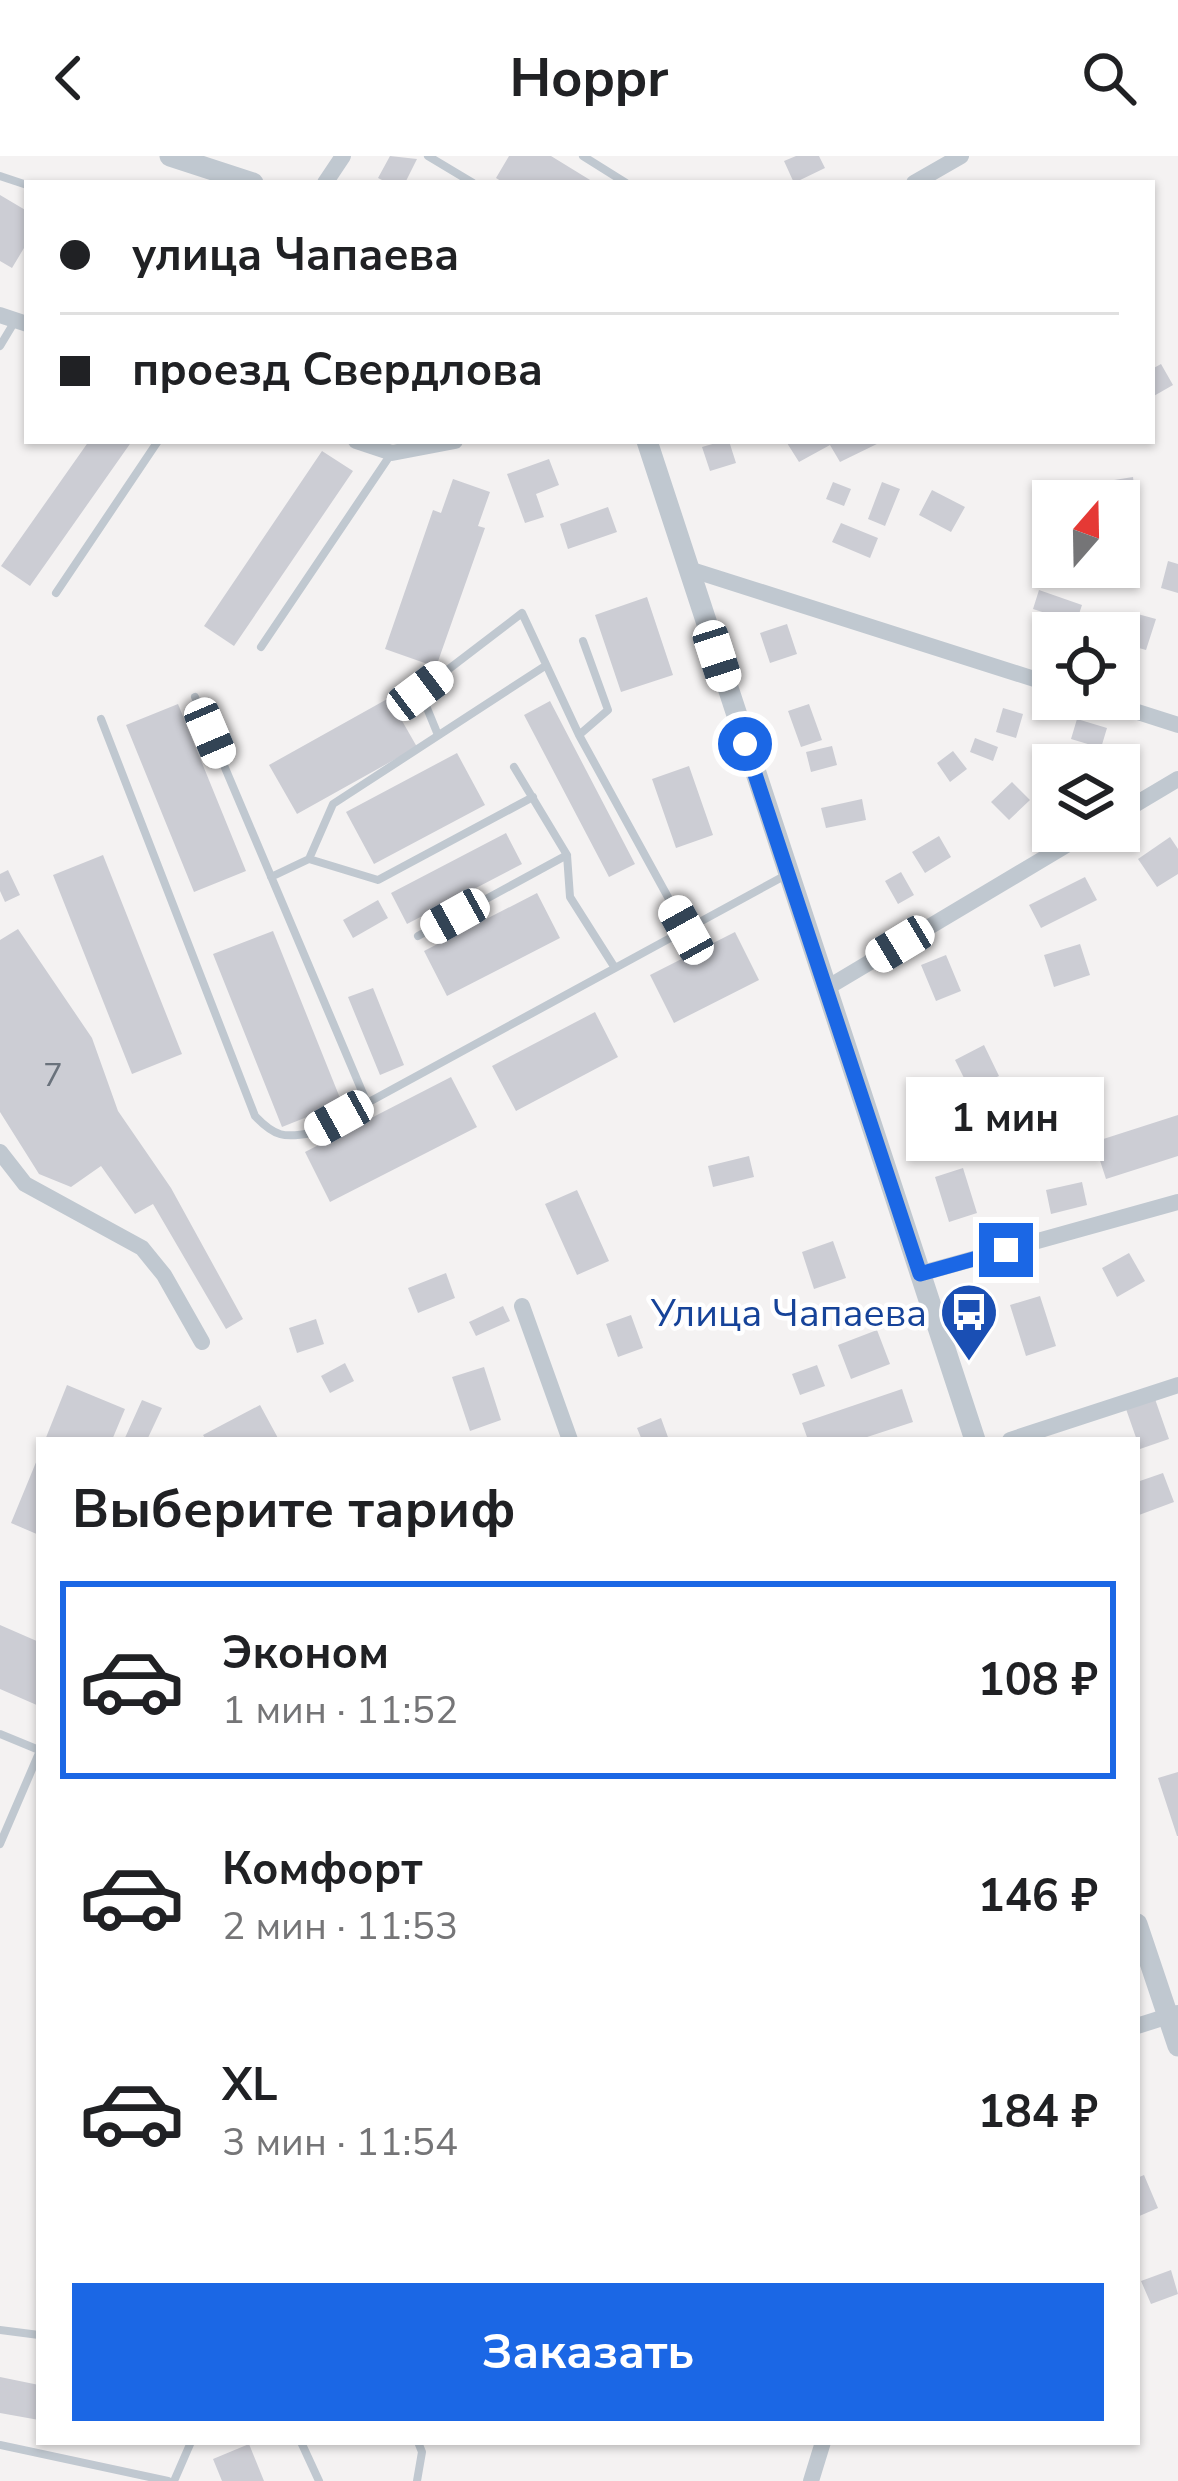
<!DOCTYPE html>
<html lang="ru">
<head>
<meta charset="utf-8">
<style>
  body { margin:0; font-family:"Nunito Sans",sans-serif; background:#f6f6f6; color:#202124; height:100vh; display:flex; flex-direction:column; font-size:45px; white-space:nowrap }
  * { box-sizing:border-box; margin:0 }
  p { font-size:39px; color:#757577 }
  .icon { flex:none; width:66px; height:66px; fill:none; stroke:currentColor; stroke-width:2; stroke-linecap:round; stroke-linejoin:round }
  .map { position:relative; flex:1; overflow:hidden }
  .side { position:absolute; left:36px; top:1281px; width:1104px; height:1008px; display:flex; flex-direction:column; background:#fff; border-radius:0px; box-shadow:0 3px 9px #0004 }
  .side>* { flex:none }
  .hud { position:absolute; left:24px; top:24px; width:1131px; height:264px; border-radius:0px; box-shadow:0 3px 9px #0004; display:grid; align-content:center; height:264px; padding:0 36px; background:#fff }
  .needle { width:78px; rotate:20deg }
  .controls { position:absolute; left:1032px; top:324px; display:grid; gap:24px }
  .controls a { display:grid; place-items:center; width:108px; height:108px; border-radius:0px; background:#fff; box-shadow:0 3px 9px #0004; font-size:60px }
  .end { position:absolute; width:54px; height:54px; margin:-27px; border:15px solid #1b67e5; background:#fff; box-shadow:0 0 0 6px #fff }
  .from { border-radius:50% }
  .bubble { position:absolute; height:84px; border-radius:0px; background:#fff; box-shadow:0 3px 9px #0004; font-size:39px; font-weight:700; line-height:84px; text-align:center }
  .car { position:absolute; width:36px; height:72px; margin:-36px -18px; border-radius:15px; box-shadow:0 0 9px 3px #0007; background:linear-gradient(#fff 24%,#345 0 40%,#fff 0 76%,#345 0 86%,#fff 0) }
  .hud b { display:flex; align-items:center; gap:42px; height:114px; font-size:45px }
  .hud b+b { border-top:3px solid #e0e0e0 }
  .hud i { width:30px; height:30px; background:#202124 }
  ul { padding:0; list-style:none }
  li { display:flex; align-items:center; gap:36px; height:198px; margin:0 24px 18px; padding:0 12px; border:6px solid transparent; border-radius:0px }
  li div { flex:1 }
  li b { display:block; font-size:45px }
  li em { font-style:normal; font-weight:700 }
  li.current { border-color:#1b67e5 }
  li>.icon { width:108px; height:108px; stroke-width:1.5 }
  h2 { padding:0 36px; font-size:54px; line-height:144px }
  .action { display:flex; gap:24px; margin-top:auto; padding:24px 36px }
  .action a { flex:1; height:138px; border-radius:0px; background:#1b67e5; color:#fff; font-size:48px; font-weight:700; line-height:138px; text-align:center }
  header { display:flex; justify-content:space-between; align-items:center; height:156px; padding:0 36px; background:#fff; font-size:54px; font-weight:700 }
  .map>svg:first-child { display:block }
  .building { fill:#cccdd4 }
  .lines { fill:none; stroke-linecap:round; stroke-linejoin:round }
  .service { stroke:#c0c8d0; stroke-width:8 }
  .minor { stroke:#c0c8d0; stroke-width:16 }
  .tertiary { stroke:#c0c8d0; stroke-width:21 }
  .route { stroke:#1b67e5; stroke-width:15 }
  .labels { text-anchor:middle; stroke-width:9; stroke-linejoin:round; paint-order:stroke }
  .number-label { font-size:33px; fill:#6a727c }
  .transit-label { font-size:39px; fill:#164399; stroke:#fff; text-anchor:end }
</style>
</head>
<body>
<header><svg class="icon" aria-label="back" viewBox="0 0 24 24"><path d="M15 5l-7 7 7 7"/></svg>Hoppr<svg class="icon" aria-label="search" viewBox="0 0 24 24"><circle cx="10" cy="10" r="6"/><path d="M15 15l6 6"/></svg></header>
<div class="map">
<svg width="1178" height="2325" viewBox="0 0 1178 2325">
  <rect width="100%" height="100%" fill="#f4f2f2"/>
  <path class="building" d="M390,0L417,3L405,27H388L378,22Z
    M509,0H551L595,27H504L496,22Z
    M796,0H819L825,12L794,27L784,5Z
    M0,39L27,55V87L12,112L0,105Z
    M1161,208L1173,229L1152,241V213Z
    M89,285H132L30,430L1,410Z
    M723,285H729L736,307L710,315L702,291Z
    M790,285H883L840,306L830,289L799,306L787,287Z
    M322,295L353,315L234,490L204,470Z
    M549,303L559,329L536,338L544,361L525,367L507,318Z
    M1133,321L1137,353L1119,356V345H1110L1108,325Z
    M453,323L490,336L478,370L485,372L436,511L385,493L433,354L441,357Z
    M833,326L851,333L844,350L826,343Z
    M882,326L900,333L885,370L868,363Z
    M932,334L965,351L951,376L919,359Z
    M608,351L617,376L568,393L560,368Z
    M841,367L878,382L870,402L832,386Z
    M1168,405L1178,408V437L1161,432Z
    M1039,434L1082,449L1076,467L1033,453Z
    M647,441L673,519L621,536L595,459Z
    M1134,457L1156,463L1146,494L1125,488Z
    M787,468L797,498L770,507L760,477Z
    M389,542L417,591L297,658L269,609Z
    M550,545L635,708L609,721L524,559Z
    M178,548L246,715L194,736L126,569Z
    M809,548L822,584L801,591L788,555Z
    M1003,552L1023,558L1016,582L996,576Z
    M1077,563L1107,572L1101,592L1071,583Z
    M975,582L998,591L993,605L970,596Z
    M832,590L837,609L811,616L806,596Z
    M953,595L967,613L950,626L937,607Z
    M457,597L485,649L374,708L346,656Z
    M689,610L713,679L676,692L652,623Z
    M1012,626L1030,644L1009,664L991,646Z
    M862,643L866,664L826,672L821,652Z
    M506,677L522,708L407,768L391,737Z
    M939,680L951,701L925,717L912,696Z
    M1170,681L1178,693V718L1157,731L1138,703Z
    M103,699L182,898L132,918L53,719Z
    M8,714L20,739L5,746L0,735V718Z
    M901,716L914,739L898,748L885,725Z
    M1085,721L1097,744L1041,772L1029,749Z
    M537,737L560,782L447,840L424,795Z
    M378,744L388,762L353,782L343,764Z
    M18,773L92,882L118,955L171,1032L243,1163L226,1173L153,1048L135,1058L101,1010L71,1031L39,1018L0,956V784Z
    M273,775L342,947L282,971L213,798Z
    M735,776L759,824L674,867L650,819Z
    M1080,788L1090,819L1054,831L1044,799Z
    M946,799L961,835L936,845L921,809Z
    M373,832L404,909L380,919L348,841Z
    M595,856L618,901L516,955L492,910Z
    M984,889L999,920L970,934L955,904Z
    M451,921L477,971L330,1046L305,996Z
    M933,923L945,952L920,963L908,933Z
    M1178,959V1000L1106,1023L1094,986Z
    M749,1000L754,1021L713,1031L708,1010Z
    M963,1012L977,1057L949,1066L935,1021Z
    M1082,1026L1087,1049L1051,1058L1046,1034Z
    M577,1034L609,1105L577,1119L545,1048Z
    M833,1085L846,1122L814,1133L802,1096Z
    M1129,1097L1145,1125L1117,1141L1102,1112Z
    M446,1117L455,1142L418,1157L408,1132Z
    M1040,1140L1056,1190L1026,1200L1010,1149Z
    M503,1150L510,1165L476,1180L469,1166Z
    M631,1159L643,1192L618,1201L606,1168Z
    M316,1163L324,1188L297,1197L289,1172Z
    M877,1174L890,1208L851,1223L838,1189Z
    M345,1207L354,1225L330,1237L321,1220Z
    M817,1209L825,1230L800,1239L792,1218Z
    M484,1211L501,1264L470,1275L452,1221Z
    M67,1229L125,1253L112,1284H45Z
    M902,1233L913,1266L858,1284H808L802,1267Z
    M1155,1243L1169,1283L1140,1293L1126,1253Z
    M142,1244L162,1252L147,1284H124Z
    M260,1249L279,1284H206L203,1279Z
    M661,1262L669,1284H642L637,1272Z
    M39,1299V1379L11,1367Z
    M1163,1317L1174,1346L1139,1359L1137,1326Z
    M0,1469L39,1486V1550L0,1533Z
    M1178,1616V1680H1177L1158,1622Z
    M1144,2019L1158,2052L1137,2061V2022Z
    M1171,2114L1178,2138L1151,2148L1141,2125Z
    M0,2221L39,2229V2264L0,2257Z
    M249,2288L264,2325H222L213,2303Z"/>
  <g class="lines">
    <path class="service" d="M428,0L473,27
      M583,0L626,27
      M0,20L27,29
      M0,190L15,165
      M56,437L158,285
      M261,491L391,298
      M195,541L367,947
      M101,563L255,960C275,981 284,982 312,977L786,719
      M438,579L420,535L522,457L579,579L686,774
      M579,579L608,554L583,485
      M514,611L567,699L570,741L615,812
      M309,703L333,648L545,510
      M271,721L309,703L378,724L533,641
      M418,780L567,699
      M0,1578L39,1594
      M0,1688L39,1597
      M0,2174L39,2179
      M301,2286L319,2325
      M0,2289L168,2325
      M174,2325L191,2286
      M417,2325L422,2296L418,2286"/>
    <path class="minor" d="M325,27L343,0
      M914,27L961,0
      M0,159L27,168
      M356,285L392,297L455,285
      M689,413L1053,529
      M1097,543L1178,569
      M1119,658L1178,623
      M825,833L1090,675
      M0,996L25,1028L142,1092L164,1119L202,1186
      M919,1118L1178,1046
      M522,1150L570,1284
      M1010,1284L1178,1229
      M1137,1870L1178,1857
      M811,2325L823,2286"/>
    <path class="tertiary" d="M170,0L253,27
      M647,285L975,1284
      M1137,1768L1178,1890"/>
  </g>
  <g class="lines">
    <path class="route" d="M745,588L920,1118L1006,1094"/>
  </g>
  <defs>
    <g id="bus-pin" transform="scale(3)"><path d="M0 17L-7.5 6A9.5 9.5 0 1 1 7.5 6Z" fill="#1a4fb4" stroke="#fff"/><path d="M-5-6H5V4H4V6H2V4H-2V6H-4V4H-5ZM-3.5-4V0h7V-4ZM-3.5 1.2v1.5H-2V1.2ZM2 1.2v1.5H3.5V1.2Z" fill="#fff"/></g>
  </defs>
  <g fill-rule="evenodd">
    <use href="#bus-pin" x="969" y="1156"/>
  </g>
  <g class="labels">
    <g class="number-label">
      <text x="53" y="930">7</text>
    </g>
    <g class="transit-label">
      <text x="927" y="1170">Улица Чапаева</text>
    </g>
  </g>
</svg>
<div class="controls">
<a><svg class="needle" viewBox="-14 -14 28 28"><path d="M0-13l5 13h-10z" fill="#e53935"/><path d="M0 13l5-13h-10z" fill="#757577"/></svg></a>
<a><svg class="icon" aria-label="locate" viewBox="0 0 24 24"><circle cx="12" cy="12" r="6"/><path d="M12 2v4M12 18v4M2 12h4M18 12h4"/></svg></a>
<a><svg class="icon" aria-label="layers" viewBox="0 0 24 24"><path d="M12 4l9 5-9 5-9-5zM3 14l9 5 9-5"/></svg></a>
</div>
<i class="end from" style="left:745px;top:588px"></i>
<i class="end" style="left:1006px;top:1094px"></i>
<div class="bubble" style="left:906px;top:921px;width:198px">1 мин</div>
<i class="car" style="left:717px;top:500px;rotate:162deg"></i>
<i class="car" style="left:420px;top:535px;rotate:53deg"></i>
<i class="car" style="left:210px;top:577px;rotate:157deg"></i>
<i class="car" style="left:455px;top:760px;rotate:241deg"></i>
<i class="car" style="left:686px;top:774px;rotate:331deg"></i>
<i class="car" style="left:900px;top:788px;rotate:239deg"></i>
<i class="car" style="left:339px;top:962px;rotate:241deg"></i>
<div class="hud">
<b><i class="from"></i>улица Чапаева</b>
<b><i></i>проезд Свердлова</b>
</div>
<section class="side">
<h2>Выберите тариф</h2>
<ul>
<li class="current"><svg class="icon" aria-label="car" viewBox="0 0 24 24"><path d="M5 17H2v-5l4-1 3-4h7l3 4 3 1v5h-3M9 17h6M6 11h13"/><circle cx="7" cy="17" r="2"/><circle cx="17" cy="17" r="2"/></svg><div><b>Эконом</b><p>1 мин · 11:52</p></div><em>108 ₽</em></li>
<li><svg class="icon" aria-label="car" viewBox="0 0 24 24"><path d="M5 17H2v-5l4-1 3-4h7l3 4 3 1v5h-3M9 17h6M6 11h13"/><circle cx="7" cy="17" r="2"/><circle cx="17" cy="17" r="2"/></svg><div><b>Комфорт</b><p>2 мин · 11:53</p></div><em>146 ₽</em></li>
<li><svg class="icon" aria-label="car" viewBox="0 0 24 24"><path d="M5 17H2v-5l4-1 3-4h7l3 4 3 1v5h-3M9 17h6M6 11h13"/><circle cx="7" cy="17" r="2"/><circle cx="17" cy="17" r="2"/></svg><div><b>XL</b><p>3 мин · 11:54</p></div><em>184 ₽</em></li>
</ul>
<div class="action"><a>Заказать</a></div>
</section>
</div>
</body>
</html>
